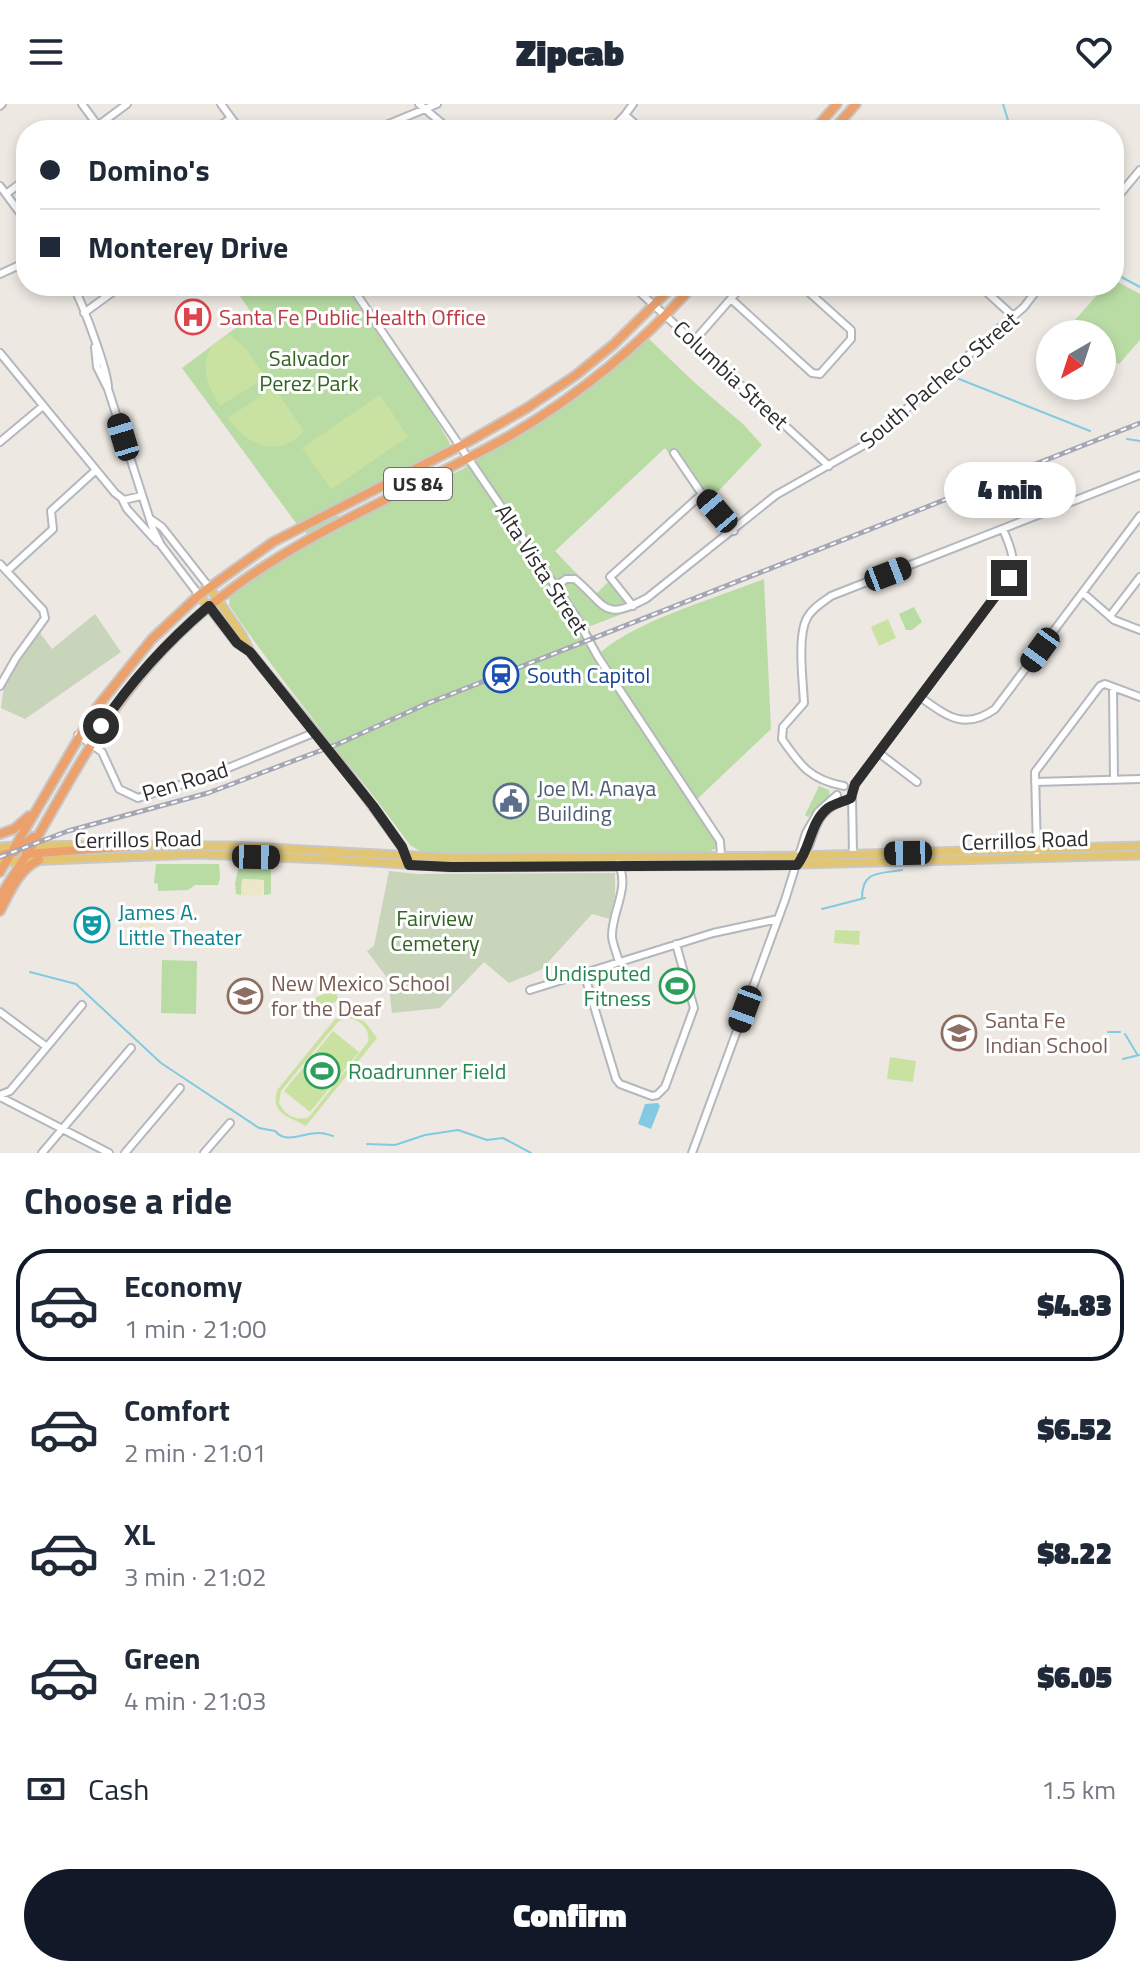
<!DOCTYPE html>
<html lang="en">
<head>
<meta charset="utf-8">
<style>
  body { margin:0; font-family:"Titillium Web",sans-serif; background:#f2f2f3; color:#1f2937; height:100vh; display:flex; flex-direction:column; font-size:30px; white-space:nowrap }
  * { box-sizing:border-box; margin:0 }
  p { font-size:26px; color:#747a83 }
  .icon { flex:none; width:44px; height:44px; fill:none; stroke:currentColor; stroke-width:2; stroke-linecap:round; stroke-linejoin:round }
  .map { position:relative; height:1049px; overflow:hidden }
  .sheet { display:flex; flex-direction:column; background:#fff; flex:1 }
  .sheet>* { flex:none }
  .top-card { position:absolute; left:16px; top:16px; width:1108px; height:176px; border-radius:32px; box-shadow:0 4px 12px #0003; display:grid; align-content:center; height:176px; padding:0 24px; background:#fff }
  .needle { width:52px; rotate:219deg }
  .tools { position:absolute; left:1036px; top:216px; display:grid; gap:16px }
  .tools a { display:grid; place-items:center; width:80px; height:80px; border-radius:50%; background:#fff; box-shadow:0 4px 12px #0003; font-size:40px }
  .end { position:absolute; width:36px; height:36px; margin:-18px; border:10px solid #2d2d2d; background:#fff; box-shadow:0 0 0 4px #fff }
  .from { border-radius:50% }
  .bubble { position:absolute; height:56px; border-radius:28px; background:#fff; box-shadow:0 4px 12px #0003; font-size:26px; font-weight:800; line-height:56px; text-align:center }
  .car { position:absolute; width:24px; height:48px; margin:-24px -12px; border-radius:10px; box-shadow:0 0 6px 2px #0007; background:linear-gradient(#222 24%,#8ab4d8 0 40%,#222 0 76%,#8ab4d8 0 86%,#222 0) }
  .top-card b { display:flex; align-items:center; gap:28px; height:76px; font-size:30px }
  .top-card b+b { border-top:2px solid #e0e1e3 }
  .top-card i { width:20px; height:20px; background:#1f2937 }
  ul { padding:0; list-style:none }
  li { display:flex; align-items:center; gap:24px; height:112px; margin:0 16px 12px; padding:0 8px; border:4px solid transparent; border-radius:32px }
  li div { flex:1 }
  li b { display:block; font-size:30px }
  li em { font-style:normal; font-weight:800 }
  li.current { border-color:#111827 }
  li>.icon { width:72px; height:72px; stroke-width:1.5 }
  h2 { padding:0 24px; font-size:36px; line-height:96px }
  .pay { display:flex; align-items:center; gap:20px; height:88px; padding:0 24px; font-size:30px }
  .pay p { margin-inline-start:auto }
  .button { display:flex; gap:16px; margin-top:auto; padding:16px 24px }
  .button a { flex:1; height:92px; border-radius:48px; background:#111827; color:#fff; font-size:32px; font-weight:800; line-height:92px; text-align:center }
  header { display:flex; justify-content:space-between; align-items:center; height:104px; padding:0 24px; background:#fff; font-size:36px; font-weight:800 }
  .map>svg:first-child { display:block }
  .green { fill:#b9dca5 }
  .sand { fill:#ede7c9 }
  .cemetery { fill:#c8d5bb }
  .pitch { fill:#c9e2a2; fill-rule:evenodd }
  .water { fill:#82cae2 }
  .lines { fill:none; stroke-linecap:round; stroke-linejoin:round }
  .stream { stroke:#82cae2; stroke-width:2 }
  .minor-casing { stroke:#b5b7bf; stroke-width:10 }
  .major-casing { stroke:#c8c8c8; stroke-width:11 }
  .highway-casing { stroke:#c8c8c8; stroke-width:12 }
  .minor { stroke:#fff; stroke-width:6 }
  .major { stroke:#e1c572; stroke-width:7 }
  .highway { stroke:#eca16d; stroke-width:8 }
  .rail-casing { stroke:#a5a7b5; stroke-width:5 }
  .rail { stroke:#fff; stroke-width:2; stroke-dasharray:6; stroke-linecap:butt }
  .route { stroke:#2d2d2d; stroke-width:10 }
  .labels { text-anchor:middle; stroke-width:6; stroke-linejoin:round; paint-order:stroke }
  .shield { fill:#fff; stroke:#6c6c6c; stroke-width:2 }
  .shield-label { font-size:20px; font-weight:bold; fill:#2d2d2d }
  .health-label { font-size:22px; fill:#be3a42; stroke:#fff; text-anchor:start }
  .park-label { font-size:22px; fill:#336324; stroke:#fff }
  .street-label { font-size:22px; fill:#2d2d2d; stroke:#fff }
  .transit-label { font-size:22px; fill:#164399; stroke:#fff; text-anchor:start }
  .service-label { font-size:22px; fill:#4e5e75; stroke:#fff; text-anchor:start }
  .culture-label { font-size:22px; fill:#0d838f; stroke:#fff; text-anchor:start }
  .leisure-label { font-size:22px; fill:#27864d; stroke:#fff; text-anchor:end }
  .education-label { font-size:22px; fill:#785e54; stroke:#fff; text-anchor:start }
</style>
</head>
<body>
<header><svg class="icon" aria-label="menu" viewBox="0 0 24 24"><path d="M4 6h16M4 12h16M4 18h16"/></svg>Zipcab<svg class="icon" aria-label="heart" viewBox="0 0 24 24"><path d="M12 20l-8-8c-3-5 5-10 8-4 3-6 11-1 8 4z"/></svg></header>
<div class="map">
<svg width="1140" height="1049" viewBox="0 0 1140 1049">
  <rect width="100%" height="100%" fill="#ede8e2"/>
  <path class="green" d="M1114,176L1140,190V236L1119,260L1102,248V230H1076L1068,224L1105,182H1114Z
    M233,182H345L424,296L450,339L447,345L332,405L344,420L463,365L647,233L695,279L744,321L762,341L712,394L736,421L729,427L699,395L665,344L555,447L596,490L609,477L635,505L588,523L601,548C638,516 716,494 764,475L771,625L692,700L717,740L715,745L708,748L461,750L420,747L410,741C351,660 285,584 229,501L230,490L254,471L313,436L296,419L182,264L253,211Z
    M914,503L922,518L912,526H906L899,510Z
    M819,682L829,686L830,692L808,713L805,711Z
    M156,760H219L220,774L218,781H195L188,786L158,787V780L154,779Z
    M239,761L271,762V790L264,791V776L242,775L241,791L236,790L235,780Z
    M162,856L197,857L196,910L161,909Z"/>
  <path class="sand" d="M242,775L264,776L263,791L241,792Z
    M138 826a9 9 0 1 1 18 0a9 9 0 1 1-18 0Z"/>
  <path class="cemetery" d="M95,510L121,548L25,615L1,604L4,581L34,534L40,529L52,545Z
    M389,767L417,770L615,769V793L610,815L592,810L541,866L509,879L484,858L440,904L392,909L388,875L367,847L374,842Z"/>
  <path class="pitch" d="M230,231L247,246L262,268L260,277L220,302C209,286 198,259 213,241C217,237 225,234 230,231Z
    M269,286L277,288L304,327C279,356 246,341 228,314Z
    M380,291L408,333L331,385L302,344Z
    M888,515L896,534L879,542L871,523Z
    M835,826L860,827L859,841L834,839Z
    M334,885L339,896L320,905L315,894Z
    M346,910L365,918L377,934L306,1022C291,1013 268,1010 278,985L335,915ZM344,914C358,913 371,924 368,938L309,1013C296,1018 285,1011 279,999L281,987L338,918Z
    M333,927L359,948L310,1008L284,987Z
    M890,953L916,957L913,978L887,975Z"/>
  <path class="water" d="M658,999L660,1002L651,1025L638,1020L645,1000Z"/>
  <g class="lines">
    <path class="stream" d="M1003,0L1011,26
      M1114,169L1140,183
      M954,273L1090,327
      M1127,335L1140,337
      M862,794C862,766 880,770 902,766
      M822,805L865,794
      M30,868L76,880L161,959L259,1024L275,1027C287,1041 304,1028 320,1029C325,1029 329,1031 333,1032
      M1108,928H1120
      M1125,930L1137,950
      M1123,955L1139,951
      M367,1040L395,1041L425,1031L458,1026L487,1036L503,1034L531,1049"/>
    <g class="minor-casing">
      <path id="minor" d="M82,0L101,26
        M221,0L240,26
        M419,0L450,26
        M633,0L625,11L642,26
        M0,2L2,0
        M92,26L127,0
        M214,26L231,14
        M374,26L437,0
        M611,26L625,11
        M0,82L26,117
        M6,90L26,75
        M1114,97L1140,66
        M0,170L26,158
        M73,182C82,198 109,269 108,285
        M351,182L575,511L598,553L720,737L721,752
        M633,182L829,362
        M980,182L1014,213
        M731,195L812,269L820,270L851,235V226L802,182
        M84,209L121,182
        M694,237L742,182
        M95,243L97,263L108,285L153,425L161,441L199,491
        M0,249L115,389L124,396L141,392
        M0,338L43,302
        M674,349L702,390L734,427
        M122,395L127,405L157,438
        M152,416L162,423L209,483
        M0,460L43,506L45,514L16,554L0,582
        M7,467L53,425L51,407L96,366
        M556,482L566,475H575C607,502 603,518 647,494L776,391L866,340L1024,203L1040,182
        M1083,489L1114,516L1140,526
        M633,502L610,473L702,390
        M1110,512L1140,473
        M1113,583L1114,675
        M920,593C947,612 964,627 995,605L1140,412
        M78,631L102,648L119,685L138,694L206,673L316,628
        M879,649L917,678
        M1035,678L1140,675
        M844,682C810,676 800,661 782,635L783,623L804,599C803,578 797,532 807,514C812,504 822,499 831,492L1140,371
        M852,688L855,680L1009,474C1017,455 1010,443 1003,425
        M852,692L853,750
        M1037,747L1035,668L1100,582L1105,580L1140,593
        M802,755C818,731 810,710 843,697
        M618,759C631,784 611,808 612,833C613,841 617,850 619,858
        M584,869L616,975L620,980L652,992L657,991L665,983L694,904L676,840
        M530,886L713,829L778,815
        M0,908L47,943
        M0,991L10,987L82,901
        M0,993L109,1049
        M42,1049L131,944
        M125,1049L180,984
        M204,1049L230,1019
        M692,1049L785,796L806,729L818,708L837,691"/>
    </g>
    <g class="major-casing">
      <path id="major" d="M209,483L242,531L250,548L338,655L402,743L407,755
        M199,491L237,539L248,546
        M30,742L106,741
        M130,742H231L452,754L798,752L1140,742
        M0,743L18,742
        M0,758L197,750L326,755L451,763L764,761L1140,751"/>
    </g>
    <g class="highway-casing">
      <path id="highway" d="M814,26L837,0
        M833,26L856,0
        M0,730L14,725L29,712
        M26,750L132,742
        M0,751L15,748L33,733
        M0,768L97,603L152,535L199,491L273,438L468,338L527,304L576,271L614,240L673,182
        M0,793C11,774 24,756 35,737C88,644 130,565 216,497C304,426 413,387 511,331C579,291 640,241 693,182
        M0,807C10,788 19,765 39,756"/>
    </g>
    <use href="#minor" class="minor"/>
    <use href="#major" class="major"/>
    <use href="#highway" class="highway"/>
    <g class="rail-casing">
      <path id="rail" d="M0,753L68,727L208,689L338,640L426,600L1140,319"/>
    </g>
    <use href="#rail" class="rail"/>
  </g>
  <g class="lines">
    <path class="route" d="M101,622C131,577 168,537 209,502L237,539L250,548L373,702L402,743L409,761L451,763L797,761C811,744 810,718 828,704C835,699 843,698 851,694L855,680L1009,474"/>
  </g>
  <defs>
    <g id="hospital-ring" transform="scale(1.8)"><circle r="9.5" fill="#fff" stroke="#e0444e" stroke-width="1.5"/><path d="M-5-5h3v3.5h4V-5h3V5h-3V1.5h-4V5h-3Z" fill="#e0444e"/></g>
    <g id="station-ring" transform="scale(1.8)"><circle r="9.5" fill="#fff" stroke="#1a4fb4" stroke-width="1.5"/><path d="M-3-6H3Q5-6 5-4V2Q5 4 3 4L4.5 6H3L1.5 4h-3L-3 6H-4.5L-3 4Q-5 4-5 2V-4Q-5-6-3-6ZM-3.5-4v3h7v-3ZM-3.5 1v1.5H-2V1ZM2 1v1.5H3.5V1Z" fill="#1a4fb4"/></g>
    <g id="civic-ring" transform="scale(1.8)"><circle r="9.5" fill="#fff" stroke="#5c6f8a" stroke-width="1.5"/><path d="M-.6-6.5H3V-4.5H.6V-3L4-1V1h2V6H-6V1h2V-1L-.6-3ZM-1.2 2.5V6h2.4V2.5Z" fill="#5c6f8a"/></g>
    <g id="theatre-ring" transform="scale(1.8)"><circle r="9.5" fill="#fff" stroke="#0f9aa8" stroke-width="1.5"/><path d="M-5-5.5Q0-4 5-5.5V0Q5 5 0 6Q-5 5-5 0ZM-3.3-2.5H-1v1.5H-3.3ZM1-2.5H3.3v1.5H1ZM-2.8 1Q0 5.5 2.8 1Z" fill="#0f9aa8"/></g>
    <g id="stadium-ring" transform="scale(1.8)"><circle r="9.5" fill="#fff" stroke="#2e9e5b" stroke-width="1.5"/><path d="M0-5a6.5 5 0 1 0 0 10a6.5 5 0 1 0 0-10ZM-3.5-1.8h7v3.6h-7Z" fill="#2e9e5b"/></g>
    <g id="school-ring" transform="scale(1.8)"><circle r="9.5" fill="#fff" stroke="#8d6e63" stroke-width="1.5"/><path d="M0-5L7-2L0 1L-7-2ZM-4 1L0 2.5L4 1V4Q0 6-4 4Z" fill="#8d6e63"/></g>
  </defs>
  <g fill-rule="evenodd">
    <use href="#hospital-ring" x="193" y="213"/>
    <use href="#station-ring" x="501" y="571"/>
    <use href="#civic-ring" x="511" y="697"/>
    <use href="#theatre-ring" x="92" y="821"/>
    <use href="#stadium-ring" x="677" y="882"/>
    <use href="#school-ring" x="245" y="892"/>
    <use href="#school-ring" x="959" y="929"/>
    <use href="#stadium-ring" x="322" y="967"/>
  </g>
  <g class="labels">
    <rect class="shield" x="384" y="364" width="68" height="32" rx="6"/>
    <g class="shield-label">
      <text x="418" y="387">US 84</text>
    </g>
    <g class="health-label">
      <text x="219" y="221">Santa Fe Public Health Office</text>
    </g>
    <g class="park-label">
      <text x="309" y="262">Salvador<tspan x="309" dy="25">Perez Park</tspan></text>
      <text x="435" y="822">Fairview<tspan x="435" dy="25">Cemetery</tspan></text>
    </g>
    <g class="street-label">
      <text transform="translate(731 271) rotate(43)" y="8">Columbia Street</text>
      <text transform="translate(939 276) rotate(-40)" y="8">South Pacheco Street</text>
      <text transform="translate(542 465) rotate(57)" y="8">Alta Vista Street</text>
      <text transform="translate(185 677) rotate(-17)" y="8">Pen Road</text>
      <text transform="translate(138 735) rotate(-1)" y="8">Cerrillos Road</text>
      <text transform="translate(1025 736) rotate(-2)" y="8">Cerrillos Road</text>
    </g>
    <g class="transit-label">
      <text x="527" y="579">South Capitol</text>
    </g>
    <g class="service-label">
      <text x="537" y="692">Joe M. Anaya<tspan x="537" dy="25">Building</tspan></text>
    </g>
    <g class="culture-label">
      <text x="118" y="816">James A.<tspan x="118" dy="25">Little Theater</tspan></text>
    </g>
    <g class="leisure-label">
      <text x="651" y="877">Undisputed<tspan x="651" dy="25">Fitness</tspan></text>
      <text x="348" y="975" text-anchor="start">Roadrunner Field</text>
    </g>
    <g class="education-label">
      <text x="271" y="887">New Mexico School<tspan x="271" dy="25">for the Deaf</tspan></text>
      <text x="985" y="924">Santa Fe<tspan x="985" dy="25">Indian School</tspan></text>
    </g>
  </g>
</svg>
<div class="tools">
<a><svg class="needle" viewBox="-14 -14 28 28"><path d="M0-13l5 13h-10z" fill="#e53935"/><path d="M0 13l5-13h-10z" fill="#747a83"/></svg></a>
</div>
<i class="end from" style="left:101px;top:622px"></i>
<i class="end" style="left:1009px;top:474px"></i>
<div class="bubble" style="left:944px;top:358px;width:132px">4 min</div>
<i class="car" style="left:123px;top:333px;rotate:343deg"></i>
<i class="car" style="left:717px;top:407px;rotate:319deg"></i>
<i class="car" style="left:888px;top:470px;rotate:69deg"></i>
<i class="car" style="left:1040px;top:546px;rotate:216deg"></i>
<i class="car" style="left:908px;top:749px;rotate:269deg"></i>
<i class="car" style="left:256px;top:753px;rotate:91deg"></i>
<i class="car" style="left:745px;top:905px;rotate:200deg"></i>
<div class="top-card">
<b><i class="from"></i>Domino's</b>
<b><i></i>Monterey Drive</b>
</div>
</div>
<section class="sheet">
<h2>Choose a ride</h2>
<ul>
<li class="current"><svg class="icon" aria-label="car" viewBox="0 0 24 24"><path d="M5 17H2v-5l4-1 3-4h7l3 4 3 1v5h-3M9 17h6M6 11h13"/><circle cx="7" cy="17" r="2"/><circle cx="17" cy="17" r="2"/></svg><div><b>Economy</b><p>1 min · 21:00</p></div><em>$4.83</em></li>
<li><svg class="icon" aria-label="car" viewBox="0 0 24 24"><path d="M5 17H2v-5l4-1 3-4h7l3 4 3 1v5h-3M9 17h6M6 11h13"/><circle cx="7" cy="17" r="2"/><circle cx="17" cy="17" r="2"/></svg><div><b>Comfort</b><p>2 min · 21:01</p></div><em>$6.52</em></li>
<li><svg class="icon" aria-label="car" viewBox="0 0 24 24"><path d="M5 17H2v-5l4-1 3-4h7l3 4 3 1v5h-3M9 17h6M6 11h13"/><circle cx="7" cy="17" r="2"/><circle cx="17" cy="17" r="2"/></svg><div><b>XL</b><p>3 min · 21:02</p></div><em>$8.22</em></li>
<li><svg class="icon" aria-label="car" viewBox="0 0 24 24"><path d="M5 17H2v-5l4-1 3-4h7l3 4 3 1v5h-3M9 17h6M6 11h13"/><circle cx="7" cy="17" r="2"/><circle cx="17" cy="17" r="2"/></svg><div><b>Green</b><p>4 min · 21:03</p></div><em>$6.05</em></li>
</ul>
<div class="pay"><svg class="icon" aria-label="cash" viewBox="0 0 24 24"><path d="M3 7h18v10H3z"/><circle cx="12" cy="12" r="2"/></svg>Cash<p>1.5 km</p></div>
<div class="button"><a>Confirm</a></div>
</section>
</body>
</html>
